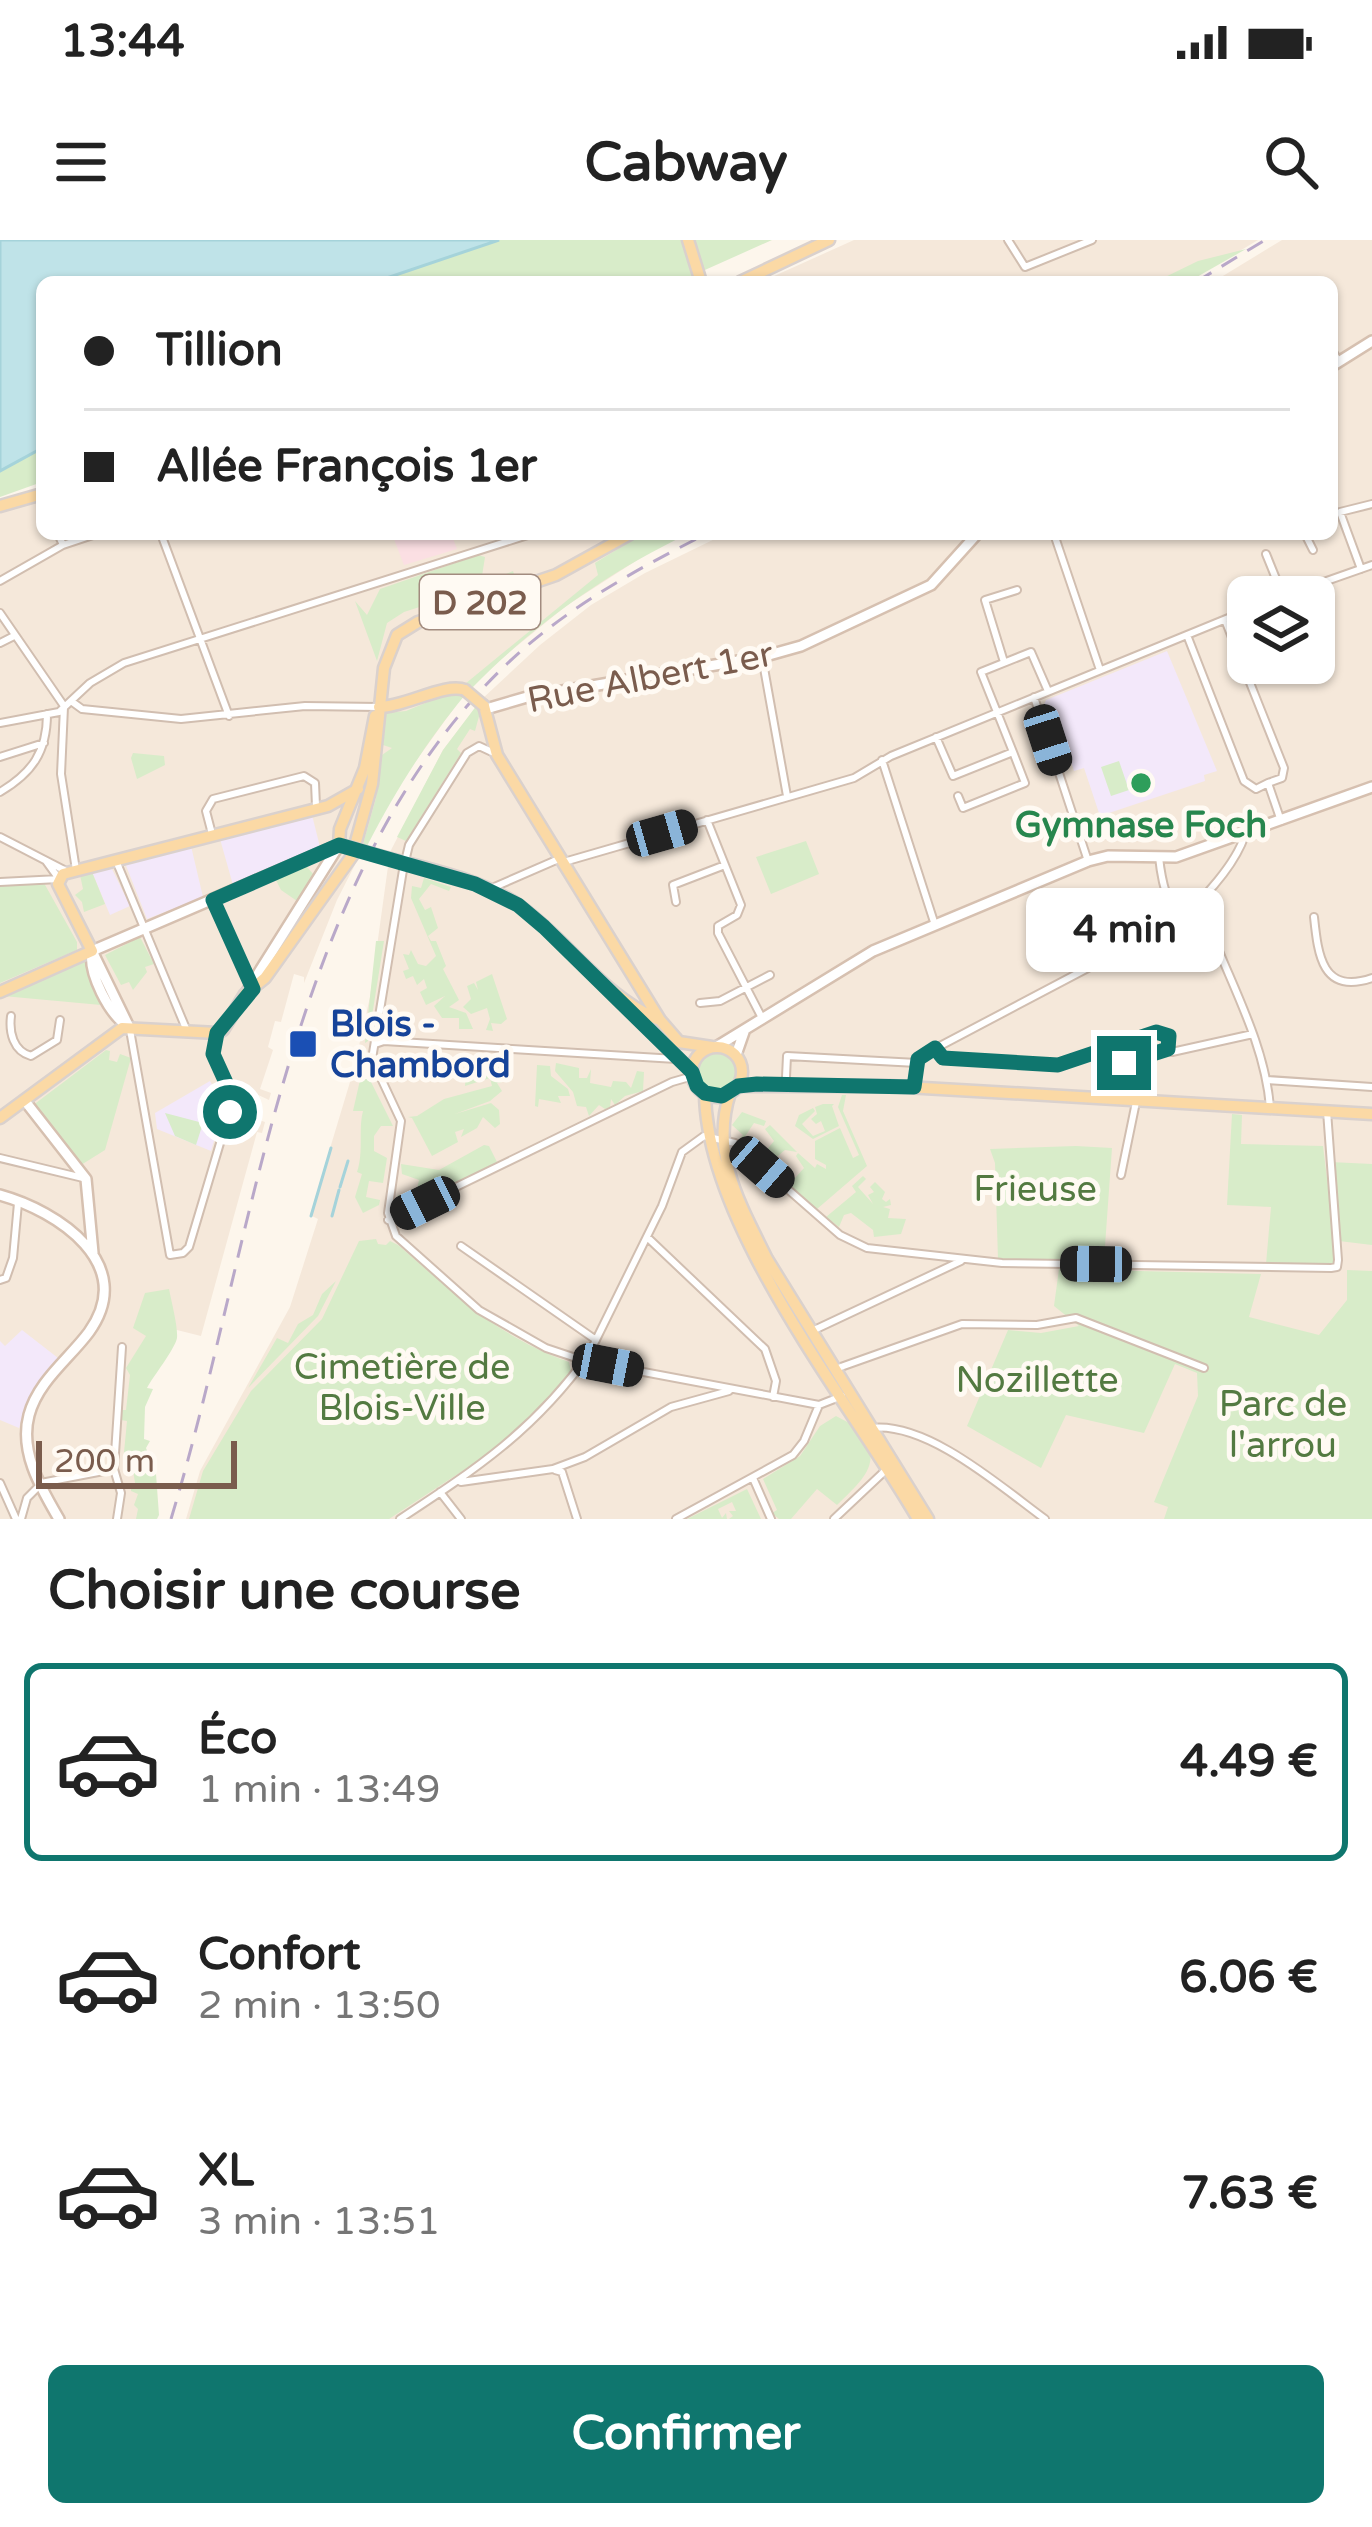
<!DOCTYPE html>
<html lang="fr">
<head>
<meta charset="utf-8">
<style>
  body { margin:0; font-family:"Varela Round",sans-serif; background:#f2f2f2; color:#222; height:100vh; display:flex; flex-direction:column; font-size:45px; white-space:nowrap }
  * { box-sizing:border-box; margin:0 }
  p { font-size:39px; color:#767676 }
  .icon { flex:none; width:66px; height:66px; fill:none; stroke:currentColor; stroke-width:2; stroke-linecap:round; stroke-linejoin:round }
  .map { position:relative; height:1279px; overflow:hidden }
  .details { display:flex; flex-direction:column; background:#fff; flex:1 }
  .details>* { flex:none }
  .hud { position:absolute; left:36px; top:36px; width:1302px; height:264px; border-radius:18px; box-shadow:0 3px 9px #0004; display:grid; align-content:center; height:264px; padding:0 48px; background:#fff }
  .tools { position:absolute; left:1227px; top:336px; display:grid; gap:24px }
  .tools a { display:grid; place-items:center; width:108px; height:108px; border-radius:18px; background:#fff; box-shadow:0 3px 9px #0004; font-size:60px }
  .scale { position:absolute; left:36px; bottom:30px; width:201px; box-sizing:border-box; padding-left:12px; border:6px solid #7a5c4d; border-top:0; font-size:33px; line-height:42px; white-space:nowrap; color:#7a5c4d; -webkit-text-stroke:9px #fffaf3; paint-order:stroke }
  .end { position:absolute; width:54px; height:54px; margin:-27px; border:15px solid #0f766e; background:#fff; box-shadow:0 0 0 6px #fff }
  .from { border-radius:50% }
  .bubble { position:absolute; height:84px; border-radius:18px; background:#fff; box-shadow:0 3px 9px #0004; font-size:39px; font-weight:700; line-height:84px; text-align:center }
  .car { position:absolute; width:36px; height:72px; margin:-36px -18px; border-radius:15px; box-shadow:0 0 9px 3px #0007; background:linear-gradient(#222 24%,#8ab4d8 0 40%,#222 0 76%,#8ab4d8 0 86%,#222 0) }
  .hud b { display:flex; align-items:center; gap:42px; height:114px; font-size:45px }
  .hud b+b { border-top:3px solid #e0e0e0 }
  .hud i { width:30px; height:30px; background:#222 }
  ul { padding:0; list-style:none }
  li { display:flex; align-items:center; gap:36px; height:198px; margin:0 24px 18px; padding:0 24px; border:6px solid transparent; border-radius:18px }
  li div { flex:1 }
  li b { display:block; font-size:45px }
  li em { font-style:normal; font-weight:700 }
  li.current { border-color:#0f766e }
  li>.icon { width:108px; height:108px; stroke-width:1.5 }
  h2 { padding:0 48px; font-size:54px; line-height:144px }
  .cta { display:flex; gap:24px; margin-top:auto; padding:24px 48px }
  .cta a { flex:1; height:138px; border-radius:18px; background:#0f766e; color:#fff; font-size:48px; font-weight:700; line-height:138px; text-align:center }
  .status { display:flex; justify-content:space-between; align-items:center; height:84px; padding:0 60px; background:#fff; direction:ltr }
  .status svg { height:33px; fill:currentColor }
  header { display:flex; justify-content:space-between; align-items:center; height:156px; padding:0 48px; background:#fff; font-size:54px; font-weight:700 }
  .map>svg:first-child { display:block }
  .residential { fill:#f5e8da; fill-rule:evenodd }
  .education { fill:#f3e8fa }
  .medical { fill:#fbdfe3 }
  .green { fill:#d8ecc9 }
  .water { fill:#bfe3e8; stroke:#a5d3da; stroke-width:3 }
  .lines { fill:none; stroke-linecap:round; stroke-linejoin:round }
  .stream { stroke:#a5d3da; stroke-width:3 }
  .street-casing { stroke:#d1beb0; stroke-width:10 }
  .secondary-casing { stroke:#d6c0b0; stroke-width:14 }
  .primary-casing { stroke:#dad1cd; stroke-width:15 }
  .street { stroke:#fff; stroke-width:6 }
  .secondary { stroke:#fff; stroke-width:9 }
  .primary { stroke:#fbd9a5; stroke-width:10 }
  .rail { stroke:#b9a8c9; stroke-width:3; stroke-dasharray:18 12; stroke-linecap:butt }
  .primary-bridge-casing { stroke:#dad1cd; stroke-width:15; stroke-linecap:butt }
  .primary-bridge { stroke:#fbd9a5; stroke-width:10 }
  .route { stroke:#0f766e; stroke-width:15 }
  .leisure-dot { fill:#2e9e5b; stroke:#fffaf3; stroke-width:4.5 }
  .transit-dot { fill:#1a4fb4; stroke:#fffaf3; stroke-width:4.5 }
  .labels { text-anchor:middle; stroke-width:10; stroke-linejoin:round; paint-order:stroke }
  .shield { fill:#fffaf3; stroke:#a28b7f; stroke-width:3 }
  .shield-label { font-size:33px; font-weight:bold; fill:#7a5c4d }
  .street-label { font-size:36px; fill:#7a5c4d; stroke:#fffaf3 }
  .leisure-label { font-size:36px; font-weight:bold; fill:#27864d; stroke:#fffaf3 }
  .transit-label { font-size:36px; font-weight:bold; fill:#164399; stroke:#fffaf3; text-anchor:start }
  .park-label { font-size:36px; fill:#537a41; stroke:#fffaf3 }
</style>
</head>
<body>
<div class="status"><b>13:44</b><svg viewBox="0 0 49 12"><path d="M0 12V9h3v3zM5 12V6h3v6zM10 12V3h3v9zM15 12V0h3v12zM26 1h20v11H26zM47 4h2v5h-2z"/></svg></div>
<header><svg class="icon" aria-label="menu" viewBox="0 0 24 24"><path d="M4 6h16M4 12h16M4 18h16"/></svg>Cabway<svg class="icon" aria-label="search" viewBox="0 0 24 24"><circle cx="10" cy="10" r="6"/><path d="M15 15l6 6"/></svg></header>
<div class="map">
<svg width="1372" height="1279" viewBox="0 0 1372 1279">
  <rect width="100%" height="100%" fill="#fdf6ec"/>
  <path class="residential" d="M854,0H1258L1188,42H761Z
    M1282,0H1372V1279H186L200,1231L290,1067L318,979L310,975L353,832L370,757L390,612L443,510L482,459L540,405L591,365L645,333L725,294H1332V42H1213ZM1248,357H1314V423H1248Z
    M42,260V294H688L656,308L566,366L490,428L459,461L388,560L337,660L304,743V737L294,734L281,782L275,781L268,807L273,810L260,849L271,853L269,860L254,853L245,862L250,877L265,882L262,893L257,892L201,1096L173,1089L145,1134L141,1200L155,1234L157,1279H0V272Z"/>
  <path class="education" d="M1167,411L1217,531L1204,535L1205,541L1100,576L1084,528L1074,531L1069,516L1060,518L1043,467L1046,460Z
    M312,575L320,607L233,645L220,599Z
    M191,606L203,657L147,679L125,623Z
    M111,627L130,666L110,675L92,632Z
    M210,841L224,867L211,911L157,889L155,873Z
    M22,1090L58,1118L27,1162L19,1188L0,1180V1101L5,1106Z"/>
  <path class="medical" d="M392,294H457L452,296L457,309L404,325Z"/>
  <path class="green" d="M499,0H772L678,42H375Z
    M1246,9L1188,42H1155L1198,21Z
    M42,208V242L0,257V231Z
    M642,294H688C608,332 533,385 471,449L465,444L598,335L595,323Z
    M478,315L485,317L482,336L495,339L513,331L516,340L494,349L460,354L404,372L387,383L377,421L355,361L367,375L380,349Z
    M452,452L465,455C424,505 396,550 367,606L363,604L376,558L382,515L392,508L383,505L386,473L406,471Z
    M477,465L481,469L475,491L470,489L457,509L461,513L406,601L397,597L443,510Z
    M133,513L164,516L165,525L137,539L131,518Z
    M1119,521L1129,550L1111,556L1101,527Z
    M806,601L819,634L771,654L756,617Z
    M307,627L314,635L297,661L281,650L276,640Z
    M92,632L105,664L84,672L82,662L75,655L83,649L80,635Z
    M424,638L451,647L449,651L431,644L419,659L425,670L431,667L438,688L428,696L431,701H436L446,726L443,729L459,760L449,767L466,773L473,789H459V778H442L434,766L445,756L426,765L420,752L427,748L424,739L417,745L413,736L406,739L403,731L409,729L403,714L409,715L411,710L418,724L426,726L436,716L411,658L412,646L421,648Z
    M44,643L77,702V710L0,743V646Z
    M140,697L154,724L145,727L147,732L133,750L129,742L121,745L105,715Z
    M376,701H384L368,801L365,803Z
    M82,720L90,723L109,762L101,765L3,756Z
    M492,734L507,779L501,784L491,783L493,791L486,790L490,779L487,768L471,774L463,767L471,759L467,746L474,743L478,750L476,742Z
    M106,810L110,811L109,820L117,822L120,814L131,818L105,910L81,925L32,866Z
    M697 832a20 20 0 1 1 40 0a20 20 0 1 1-40 0Z
    M365,818L364,828L393,886H381L374,896V911L387,918L383,943L369,941L366,957L380,960L379,965L363,973L355,957L362,934L357,932C364,911 358,889 363,871H353Z
    M466,818L503,820L498,836L502,837V842L497,843L502,851L490,861L455,874L491,863L499,870L500,884L495,888L483,877L477,888L461,897L464,889L455,892L458,902L432,916L412,878L408,877L417,876L444,859L492,846L490,838L465,846L466,833L485,836L489,830L487,823L465,821Z
    M556,823L579,828V838H587L591,829L590,843L611,847L613,841L626,842L631,848L637,831L644,832L643,851L625,856L615,865L611,859L610,867L605,869L599,865L589,876L586,867L577,866L573,852L555,831Z
    M537,825L550,826L551,836L568,849L570,856H558L561,863L539,859L538,867L535,866Z
    M842,855H846L843,871L867,926L817,969L738,901L743,895L732,885L742,872L766,881L764,886L754,883L744,898L765,912L774,901L765,889L770,885L797,912L785,910L773,920L795,938L804,928L796,916L798,913L815,928L817,924L826,929V925L815,919V901L840,888L853,918L859,915L838,867Z
    M823,864H834L832,866L839,886L813,899L795,886L799,875L813,868L815,871L802,884L813,896L825,891L821,881L816,884L811,879L817,874L815,867Z
    M165,873L203,883L196,905L175,896Z
    M1232,874L1242,875L1241,904L1323,906L1337,1020L1334,1025L1266,1024L1271,967L1227,965Z
    M484,905L489,906L497,922L400,970L396,968L398,955L415,957L419,940L402,934L401,924L439,930Z
    M1076,906L1112,908L1104,1020L998,1019L995,923L990,909Z
    M1330,922L1372,924V1005L1339,1001Z
    M863,936L866,939L858,947L873,964L868,955L874,952L870,947L875,942L885,952L882,959L886,962L890,959L891,965L883,967L890,969L888,978L906,979L901,994L874,997L873,990L851,973L844,975L839,987L826,977L856,952L852,946Z
    M376,999L378,1004L386,1005L390,1001L398,1005C458,1056 493,1094 569,1122L571,1131L520,1190L496,1209L389,1279H189L203,1231L251,1151L322,1079L359,1001Z
    M1059,1029L1261,1034L1249,1077L1319,1095L1347,1060V1030L1372,1031V1279H1164L1168,1267L1154,1262L1198,1156L1197,1133L1175,1124L1144,1193L1066,1175L1041,1228L967,1186L1008,1090L1041,1093L1079,1086L1054,1066Z
    M336,1041L318,1076L248,1148L277,1098L288,1103L298,1084L313,1075L322,1054Z
    M169,1049C172,1064 178,1087 177,1098C175,1109 152,1138 147,1148L153,1149L145,1167L144,1199L150,1201L146,1208L156,1234L159,1275L157,1279H136L138,1269L134,1265L138,1254L131,1251V1249H136L133,1230L123,1223L127,1181L121,1180V1170H126L130,1135L126,1128L146,1096L133,1088L145,1053Z
    M836,1176L853,1185L858,1183C883,1222 868,1235 837,1265L817,1249L791,1279H779L772,1273L777,1270L763,1239L800,1216L820,1186Z
    M747,1249L761,1279H729L733,1276L729,1271H736L732,1262L718,1269L722,1278L726,1273L727,1279H687Z"/>
  <path class="water" d="M0,0H499L375,42H42V208L0,231Z"/>
  <g class="lines">
    <path class="stream" d="M340,947L348,921
      M311,976L331,908
      M332,976L339,950"/>
    <g class="street-casing">
      <path id="street" d="M1008,0L1025,27L1092,0
        M1332,110L1339,122
        M58,294L63,305
        M161,294L229,476
        M1054,294L1100,430
        M1305,294L1313,310
        M1266,314L1283,356
        M1361,329L1340,272L1372,264
        M0,341L63,305L96,294
        M1281,357L1372,325
        M0,373L64,466
        M1225,380L1284,528L1282,538L1268,543L1281,581
        M1187,395L1244,541L1256,549L1268,543
        M0,403L14,396
        M762,417L787,556
        M1004,422L985,360L1017,350
        M1034,457L1088,621
        M71,461L82,469L181,479L305,466L379,467
        M64,467L61,534L76,630
        M0,483L59,472L90,443L124,423L531,294
        M936,497L953,536L1013,512L981,432L1031,412L1048,451
        M494,513L479,506L467,513L409,605L403,630L372,819L401,881L388,973L396,996L479,1070L546,1108L585,1121L819,1165L842,1156
        M0,517L44,503
        M882,520L935,685
        M0,552C32,533 47,512 47,474
        M958,556L963,568L1025,543L1013,512
        M707,580L741,665L737,675L718,686V693L762,778
        M212,594L206,571L213,559L304,536L315,543L316,566
        M0,597L66,631
        M1159,617C1161,636 1167,672 1185,681C1196,687 1203,684 1212,694C1234,750 1265,806 1270,867
        M564,622L854,538L891,516L1248,370
        M117,623L187,791
        M0,642L59,639L46,621
        M492,648L561,618
        M213,660L251,746
        M676,662L673,645L725,625
        M1314,677C1318,715 1322,755 1372,738
        M700,763L720,761L770,735
        M11,776C9,792 13,811 31,816L57,800L60,780
        M130,790L170,1015L183,1013L189,1007L232,863C230,833 208,833 217,795
        M375,804L384,801L676,819
        M935,808L942,819L1058,825L1156,792L1169,796L1167,809L1124,823
        M1172,812L1253,794
        M786,837L787,816L917,823
        M1268,840L1372,847
        M914,847L921,816L1181,679C1204,658 1235,625 1245,595
        M0,918L83,938
        M1121,935L1136,862
        M388,980L672,842L693,836
        M647,997L765,1109L776,1141L773,1157
        M461,1006L596,1100
        M0,1040L6,1038L13,1018L18,963
        M812,1091L961,1021
        M838,1128L962,1084L1037,1085L1076,1078L1204,1128
        M872,1188C928,1182 1001,1247 1045,1279
        M555,1230L562,1232L577,1279
        M753,1238L771,1279
        M461,1242L553,1229L585,1217L671,1167L729,1151
        M0,1243L16,1279
        M41,1243L114,1229
        M440,1252L461,1279
        M21,1279L27,1258L38,1247
        M117,1279L121,1253L114,1229L122,1107
        M400,1279C476,1229 535,1190 589,1114L662,966L682,912L704,896L735,903L840,995L867,1008L1002,1023L1331,1028L1337,1027L1338,1020L1327,871
        M676,1279L793,1215L804,1201L819,1165
        M834,1279L888,1228"/>
    </g>
    <g class="secondary-casing">
      <path id="secondary" d="M1332,126L1372,101
        M486,469L527,457L762,417L801,406L931,345L977,294
        M92,711L339,605
        M92,711C88,733 109,775 129,787
        M92,711L129,787
        M246,753L339,605
        M716,807L873,711L1088,621L1108,616L1176,617L1372,547
        M736,815L744,792
        M25,861L86,939L93,1013
        M0,955C58,971 138,1024 89,1092C69,1119 38,1141 29,1175C19,1212 41,1248 59,1279"/>
    </g>
    <g class="primary-casing">
      <path id="primary" d="M688,0L701,42
        M740,42L829,0
        M0,266L42,254
        M484,466L497,515L660,780L679,802L712,807
        M379,467C405,467 446,442 465,450
        M349,607L339,605L340,589L365,528L375,476
        M372,614C420,628 479,637 521,667C569,702 602,755 657,779
        M0,752L92,711L58,644L63,634L328,566L358,549
        M631,771L692,832
        M692 832a25 25 0 1 1 50 0a25 25 0 1 1-50 0Z
        M738,846H889L1372,874
        M705,853C706,987 851,1163 918,1279
        M730,853C710,914 740,964 767,1019L928,1279
        M0,878L122,788L217,793L223,790L245,754L265,738L352,616L372,544L384,428L397,395L418,382L556,335L630,294"/>
    </g>
    <use href="#street" class="street"/>
    <use href="#secondary" class="secondary"/>
    <use href="#primary" class="primary"/>
    <path class="rail" d="M1196,42L1265,0
      M171,1279C257,996 289,617 521,411C577,362 641,327 706,294"/>
    <g class="primary-bridge-casing">
      <path id="primary-bridge" d="M465,450L484,466
        M349,607L372,614"/>
    </g>
    <use href="#primary-bridge" class="primary-bridge"/>
  </g>
  <g class="lines">
    <path class="route" d="M230,872L233,858L213,814L217,793L253,749L213,660L339,605L475,644L518,665L544,687L692,832L697,846L705,853L722,856L738,846L757,844L914,847L918,819L935,808L943,818L1058,825L1156,792L1169,796L1168,809L1124,823"/>
  </g>
  <circle class="leisure-dot" cx="1141" cy="543" r="12"/>
  <rect class="transit-dot" x="288" y="789" width="30" height="30" rx="6"/>
  <g class="labels">
    <rect class="shield" x="420" y="335" width="120" height="54" rx="9"/>
    <g class="shield-label">
      <text x="480" y="374">D 202</text>
    </g>
    <g class="street-label">
      <text transform="translate(650 436) rotate(-11)" y="13">Rue Albert 1er</text>
    </g>
    <g class="leisure-label">
      <text x="1141" y="597">Gymnase Foch</text>
    </g>
    <g class="transit-label">
      <text x="330" y="796">Blois -<tspan x="330" dy="41">Chambord</tspan></text>
    </g>
    <g class="park-label">
      <text x="1035" y="961">Frieuse</text>
      <text x="402" y="1139">Cimetière de<tspan x="402" dy="41">Blois-Ville</tspan></text>
      <text x="1037" y="1152">Nozillette</text>
      <text x="1283" y="1176">Parc de<tspan x="1283" dy="41">l'arrou</tspan></text>
    </g>
  </g>
</svg>
<div class="tools">
<a><svg class="icon" aria-label="layers" viewBox="0 0 24 24"><path d="M12 4l9 5-9 5-9-5zM3 14l9 5 9-5"/></svg></a>
</div>
<div class="scale">200 m</div>
<i class="end from" style="left:230px;top:872px"></i>
<i class="end" style="left:1124px;top:823px"></i>
<div class="bubble" style="left:1026px;top:648px;width:198px">4 min</div>
<i class="car" style="left:1048px;top:500px;rotate:162deg"></i>
<i class="car" style="left:662px;top:593px;rotate:74deg"></i>
<i class="car" style="left:762px;top:927px;rotate:131deg"></i>
<i class="car" style="left:425px;top:963px;rotate:244deg"></i>
<i class="car" style="left:1096px;top:1024px;rotate:271deg"></i>
<i class="car" style="left:608px;top:1125px;rotate:101deg"></i>
<div class="hud">
<b><i class="from"></i>Tillion</b>
<b><i></i>Allée François 1er</b>
</div>
</div>
<section class="details">
<h2>Choisir une course</h2>
<ul>
<li class="current"><svg class="icon" aria-label="car" viewBox="0 0 24 24"><path d="M5 17H2v-5l4-1 3-4h7l3 4 3 1v5h-3M9 17h6M6 11h13"/><circle cx="7" cy="17" r="2"/><circle cx="17" cy="17" r="2"/></svg><div><b>Éco</b><p>1 min · 13:49</p></div><em>4.49 €</em></li>
<li><svg class="icon" aria-label="car" viewBox="0 0 24 24"><path d="M5 17H2v-5l4-1 3-4h7l3 4 3 1v5h-3M9 17h6M6 11h13"/><circle cx="7" cy="17" r="2"/><circle cx="17" cy="17" r="2"/></svg><div><b>Confort</b><p>2 min · 13:50</p></div><em>6.06 €</em></li>
<li><svg class="icon" aria-label="car" viewBox="0 0 24 24"><path d="M5 17H2v-5l4-1 3-4h7l3 4 3 1v5h-3M9 17h6M6 11h13"/><circle cx="7" cy="17" r="2"/><circle cx="17" cy="17" r="2"/></svg><div><b>XL</b><p>3 min · 13:51</p></div><em>7.63 €</em></li>
</ul>
<div class="cta"><a>Confirmer</a></div>
</section>
</body>
</html>
